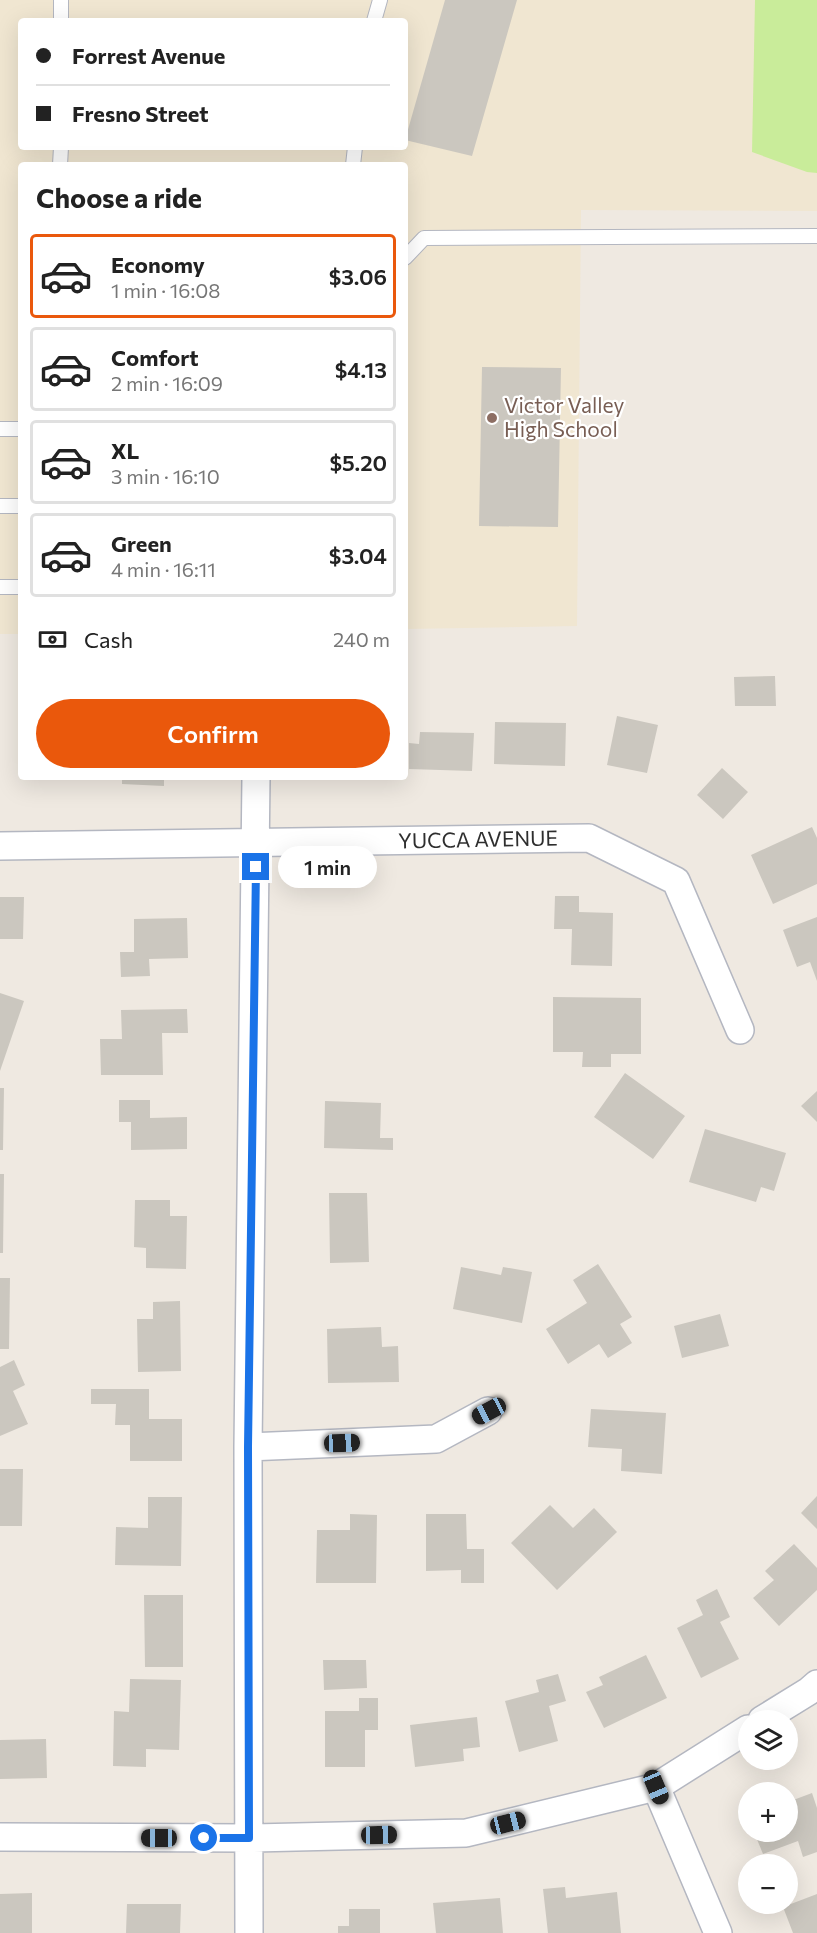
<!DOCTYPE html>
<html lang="en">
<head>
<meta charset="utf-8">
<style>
  body { margin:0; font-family:Commissioner,sans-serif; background:#f2f2f2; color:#222; height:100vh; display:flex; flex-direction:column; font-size:22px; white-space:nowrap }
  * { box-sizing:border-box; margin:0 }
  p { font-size:20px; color:#767676 }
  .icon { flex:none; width:33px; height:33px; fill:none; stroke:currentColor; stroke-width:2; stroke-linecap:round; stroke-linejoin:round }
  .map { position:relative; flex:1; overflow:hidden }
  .drawer { position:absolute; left:18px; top:162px; width:390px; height:618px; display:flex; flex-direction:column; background:#fff; border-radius:6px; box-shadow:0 6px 24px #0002 }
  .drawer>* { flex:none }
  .top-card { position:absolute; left:18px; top:18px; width:390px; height:132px; border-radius:6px; box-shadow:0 6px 24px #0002; display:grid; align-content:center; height:132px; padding:0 18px; background:#fff }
  .fabs { position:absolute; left:738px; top:1710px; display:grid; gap:12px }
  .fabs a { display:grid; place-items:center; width:60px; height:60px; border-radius:50%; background:#fff; box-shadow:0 6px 24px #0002; font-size:30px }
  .end { position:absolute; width:27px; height:27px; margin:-14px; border:8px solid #1a73e8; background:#fff; box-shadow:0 0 0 3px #fff }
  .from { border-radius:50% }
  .bubble { position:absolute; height:42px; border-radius:21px; background:#fff; box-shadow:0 6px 24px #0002; font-size:20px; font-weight:600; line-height:42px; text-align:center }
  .car { position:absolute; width:18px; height:36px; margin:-18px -9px; border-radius:8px; box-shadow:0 0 4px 2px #0007; background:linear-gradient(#222 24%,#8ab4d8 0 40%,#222 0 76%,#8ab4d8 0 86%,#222 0) }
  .top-card b { display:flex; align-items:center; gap:21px; height:57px; font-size:22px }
  .top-card b+b { border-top:2px solid #e0e0e0 }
  .top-card i { width:15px; height:15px; background:#222 }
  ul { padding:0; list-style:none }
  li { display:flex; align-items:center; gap:18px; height:84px; margin:0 12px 9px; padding:0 6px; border:3px solid #e0e0e0; border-radius:6px }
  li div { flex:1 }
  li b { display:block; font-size:22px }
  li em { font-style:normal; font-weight:600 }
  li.selected { border-color:#ea580c }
  li>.icon { width:54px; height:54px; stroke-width:1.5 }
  h2 { padding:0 18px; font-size:27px; line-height:72px }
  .pay { display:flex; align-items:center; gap:15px; height:66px; padding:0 18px; font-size:22px }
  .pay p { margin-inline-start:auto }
  .primary-button { display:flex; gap:12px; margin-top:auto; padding:12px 18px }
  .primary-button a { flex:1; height:69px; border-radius:36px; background:#ea580c; color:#fff; font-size:24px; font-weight:600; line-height:69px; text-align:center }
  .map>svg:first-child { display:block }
  .education { fill:#f0e6d1; fill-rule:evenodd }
  .pitch { fill:#c9ec9a }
  .building { fill:#cbc7bf }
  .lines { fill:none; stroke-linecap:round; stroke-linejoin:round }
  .lane-casing { stroke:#b4b7c1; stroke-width:16 }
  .street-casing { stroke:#b4b7c1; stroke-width:30 }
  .lane { stroke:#fff; stroke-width:14 }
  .street { stroke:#fff; stroke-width:27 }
  .route { stroke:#1a73e8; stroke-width:8 }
  .education-dot { fill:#8d6e63; stroke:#fff; stroke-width:2 }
  .labels { text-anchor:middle; stroke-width:4.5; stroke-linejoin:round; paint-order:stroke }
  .education-label { font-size:21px; fill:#785e54; stroke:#fff; text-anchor:start }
  .street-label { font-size:21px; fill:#2e2e2e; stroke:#fff }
</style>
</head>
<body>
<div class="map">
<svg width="817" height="1933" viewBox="0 0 817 1933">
  <rect width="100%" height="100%" fill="#efe9e1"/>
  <path class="education" d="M0,0H817V211L581,210L577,626L405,629V165H21V634H0ZM21,21H405V147H21Z"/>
  <path class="pitch" d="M755,0H817V173L807,172L752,152Z"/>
  <path class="building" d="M445,0H517L472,156L405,140Z
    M482,367L561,368L558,527L479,526Z
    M775,676L776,706H735L734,677Z
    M617,716L658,725L647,773L607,765Z
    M495,722L566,723L565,766L494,764Z
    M420,732L474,733L472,771L409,769V743L419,744Z
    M722,768L748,792L723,819L697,795Z
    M122,777H164V786L122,784Z
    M812,827L817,838V884L773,904L751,855Z
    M555,896H579V912L613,913L612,966L571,965L572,929H554Z
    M0,897H24L23,939H0Z
    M817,917V981L810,962L797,967L783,930Z
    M187,918L188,958L149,959L150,976L121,977L120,952H134V919Z
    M0,993L24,1001L0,1071Z
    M553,997L641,998V1054H611V1067H582L583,1052H553Z
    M187,1009L188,1033H162L163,1075H101L100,1039H122L121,1010Z
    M625,1073L685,1116L653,1159L594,1117Z
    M0,1088H4L3,1150H0Z
    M817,1091V1122L801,1106Z
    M119,1100H150V1118L187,1117V1149L131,1150V1122H119Z
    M325,1101L381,1103L380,1138H393V1150L324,1148Z
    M705,1129L786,1153L774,1191L761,1187L756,1202L689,1182Z
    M0,1174H4L3,1253H0Z
    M329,1193H367L369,1262L330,1263Z
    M135,1200H170V1216H187L186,1269L146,1268V1248L134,1247Z
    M598,1264L632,1317L620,1324L632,1343L608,1358L599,1344L568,1364L546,1329L587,1303L573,1280Z
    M461,1267L501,1275L503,1267L532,1272L522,1323L453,1309Z
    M0,1278H10L9,1349H0Z
    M180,1301L181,1371L138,1372L137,1319H153V1302Z
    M720,1314L729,1346L682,1358L674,1326Z
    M381,1327L382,1347L398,1346L399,1382L328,1383L327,1329Z
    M14,1360L25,1385L13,1391L28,1424L0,1436V1367Z
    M91,1389H149V1419H182V1461H130V1425H115L116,1404H91Z
    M591,1409L666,1413L662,1474L621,1471L622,1449L588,1447Z
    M0,1469H23L22,1526H0Z
    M817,1496V1529L801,1513Z
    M148,1497H182L181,1566L115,1565L116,1527L148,1528Z
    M550,1505L573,1528L594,1508L617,1532L557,1590L511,1543Z
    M350,1514L377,1515L376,1583H316L317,1530H350Z
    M426,1514H466L467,1549H484V1583H461V1570L426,1571Z
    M794,1544L817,1568V1590L779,1626L753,1598L774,1580L765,1571Z
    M717,1589L730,1617L720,1622L739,1659L701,1678L677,1628L703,1615L696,1600Z
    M144,1595H183V1667H145Z
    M646,1655L667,1698L604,1728L586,1692L603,1685L599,1677Z
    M323,1660H366L367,1688L324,1690Z
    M558,1674L566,1701L549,1706L558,1741L519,1752L505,1701L539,1692L536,1680Z
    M130,1679L181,1680L179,1750L146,1749V1767L113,1766L114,1711L129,1712Z
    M359,1698H378V1730H365V1767H325V1711H359Z
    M477,1717L480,1747L463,1749L464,1761L415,1767L410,1725Z
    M46,1739L47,1778L0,1779V1740Z
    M812,1793L817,1808V1852L803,1857L798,1841L763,1854L754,1832H788V1802Z
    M565,1887L566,1898L617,1892L621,1933H548L543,1889Z
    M32,1893V1933H0V1894Z
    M817,1894V1933H793L783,1907Z
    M500,1898L503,1933H436L433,1903Z
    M127,1904H181L180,1933H126Z
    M349,1909H380V1933H338V1926H349Z"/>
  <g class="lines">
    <g class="lane-casing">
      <path id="lane" d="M61,0V21
        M374,21L380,0
        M60,165L61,147
        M353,165L355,147
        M405,258L424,238L817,236
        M0,429H21
        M0,506H21
        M0,587H21"/>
    </g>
    <g class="street-casing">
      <path id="street" d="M0,846L589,838L676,881L740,1030
        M248,1447L436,1439L488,1411
        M762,1720L809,1691L817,1684
        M656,1787L718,1933
        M0,1837L249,1838L466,1833L656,1787L748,1729
        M249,1933L248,1447L256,777"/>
    </g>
    <use href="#lane" class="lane"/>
    <use href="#street" class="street"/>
  </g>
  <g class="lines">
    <path class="route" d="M204,1838H249L248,1447L256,867"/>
  </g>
  <circle class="education-dot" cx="492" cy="418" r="6"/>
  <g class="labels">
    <g class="education-label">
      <text x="504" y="413">Victor Valley<tspan x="504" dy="24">High School</tspan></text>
    </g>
    <g class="street-label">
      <text transform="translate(478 840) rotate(-1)" y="7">YUCCA AVENUE</text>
    </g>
  </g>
</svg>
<div class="fabs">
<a><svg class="icon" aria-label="layers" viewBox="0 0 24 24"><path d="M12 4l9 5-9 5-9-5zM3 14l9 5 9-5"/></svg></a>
<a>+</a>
<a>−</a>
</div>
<i class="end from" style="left:204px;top:1838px"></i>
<i class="end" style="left:256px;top:867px"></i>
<div class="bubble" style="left:278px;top:846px;width:99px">1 min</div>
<i class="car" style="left:489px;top:1411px;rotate:242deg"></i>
<i class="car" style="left:342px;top:1443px;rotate:88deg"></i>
<i class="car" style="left:656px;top:1787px;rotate:157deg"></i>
<i class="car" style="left:508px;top:1823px;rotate:76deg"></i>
<i class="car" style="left:379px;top:1835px;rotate:89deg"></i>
<i class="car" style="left:159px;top:1838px;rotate:270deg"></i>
<div class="top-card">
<b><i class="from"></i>Forrest Avenue</b>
<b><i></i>Fresno Street</b>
</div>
<section class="drawer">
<h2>Choose a ride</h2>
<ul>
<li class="selected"><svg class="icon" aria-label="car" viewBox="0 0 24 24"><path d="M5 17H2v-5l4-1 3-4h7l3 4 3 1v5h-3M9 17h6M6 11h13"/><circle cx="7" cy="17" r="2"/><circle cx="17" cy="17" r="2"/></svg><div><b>Economy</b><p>1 min · 16:08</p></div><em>$3.06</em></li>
<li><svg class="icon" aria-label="car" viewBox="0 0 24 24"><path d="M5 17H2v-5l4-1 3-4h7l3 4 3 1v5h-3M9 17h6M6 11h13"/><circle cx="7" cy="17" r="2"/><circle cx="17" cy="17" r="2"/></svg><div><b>Comfort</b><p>2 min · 16:09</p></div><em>$4.13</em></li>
<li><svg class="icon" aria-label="car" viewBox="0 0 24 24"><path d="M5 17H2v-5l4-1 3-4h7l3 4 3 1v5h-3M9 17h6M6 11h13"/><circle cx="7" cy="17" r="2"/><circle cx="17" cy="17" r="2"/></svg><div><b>XL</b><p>3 min · 16:10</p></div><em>$5.20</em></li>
<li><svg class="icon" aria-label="car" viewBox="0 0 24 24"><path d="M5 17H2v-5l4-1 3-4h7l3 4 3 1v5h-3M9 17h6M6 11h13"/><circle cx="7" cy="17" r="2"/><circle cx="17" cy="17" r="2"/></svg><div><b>Green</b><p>4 min · 16:11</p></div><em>$3.04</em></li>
</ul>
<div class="pay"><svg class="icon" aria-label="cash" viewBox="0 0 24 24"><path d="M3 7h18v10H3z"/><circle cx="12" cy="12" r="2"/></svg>Cash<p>240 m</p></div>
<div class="primary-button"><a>Confirm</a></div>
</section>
</div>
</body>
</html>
